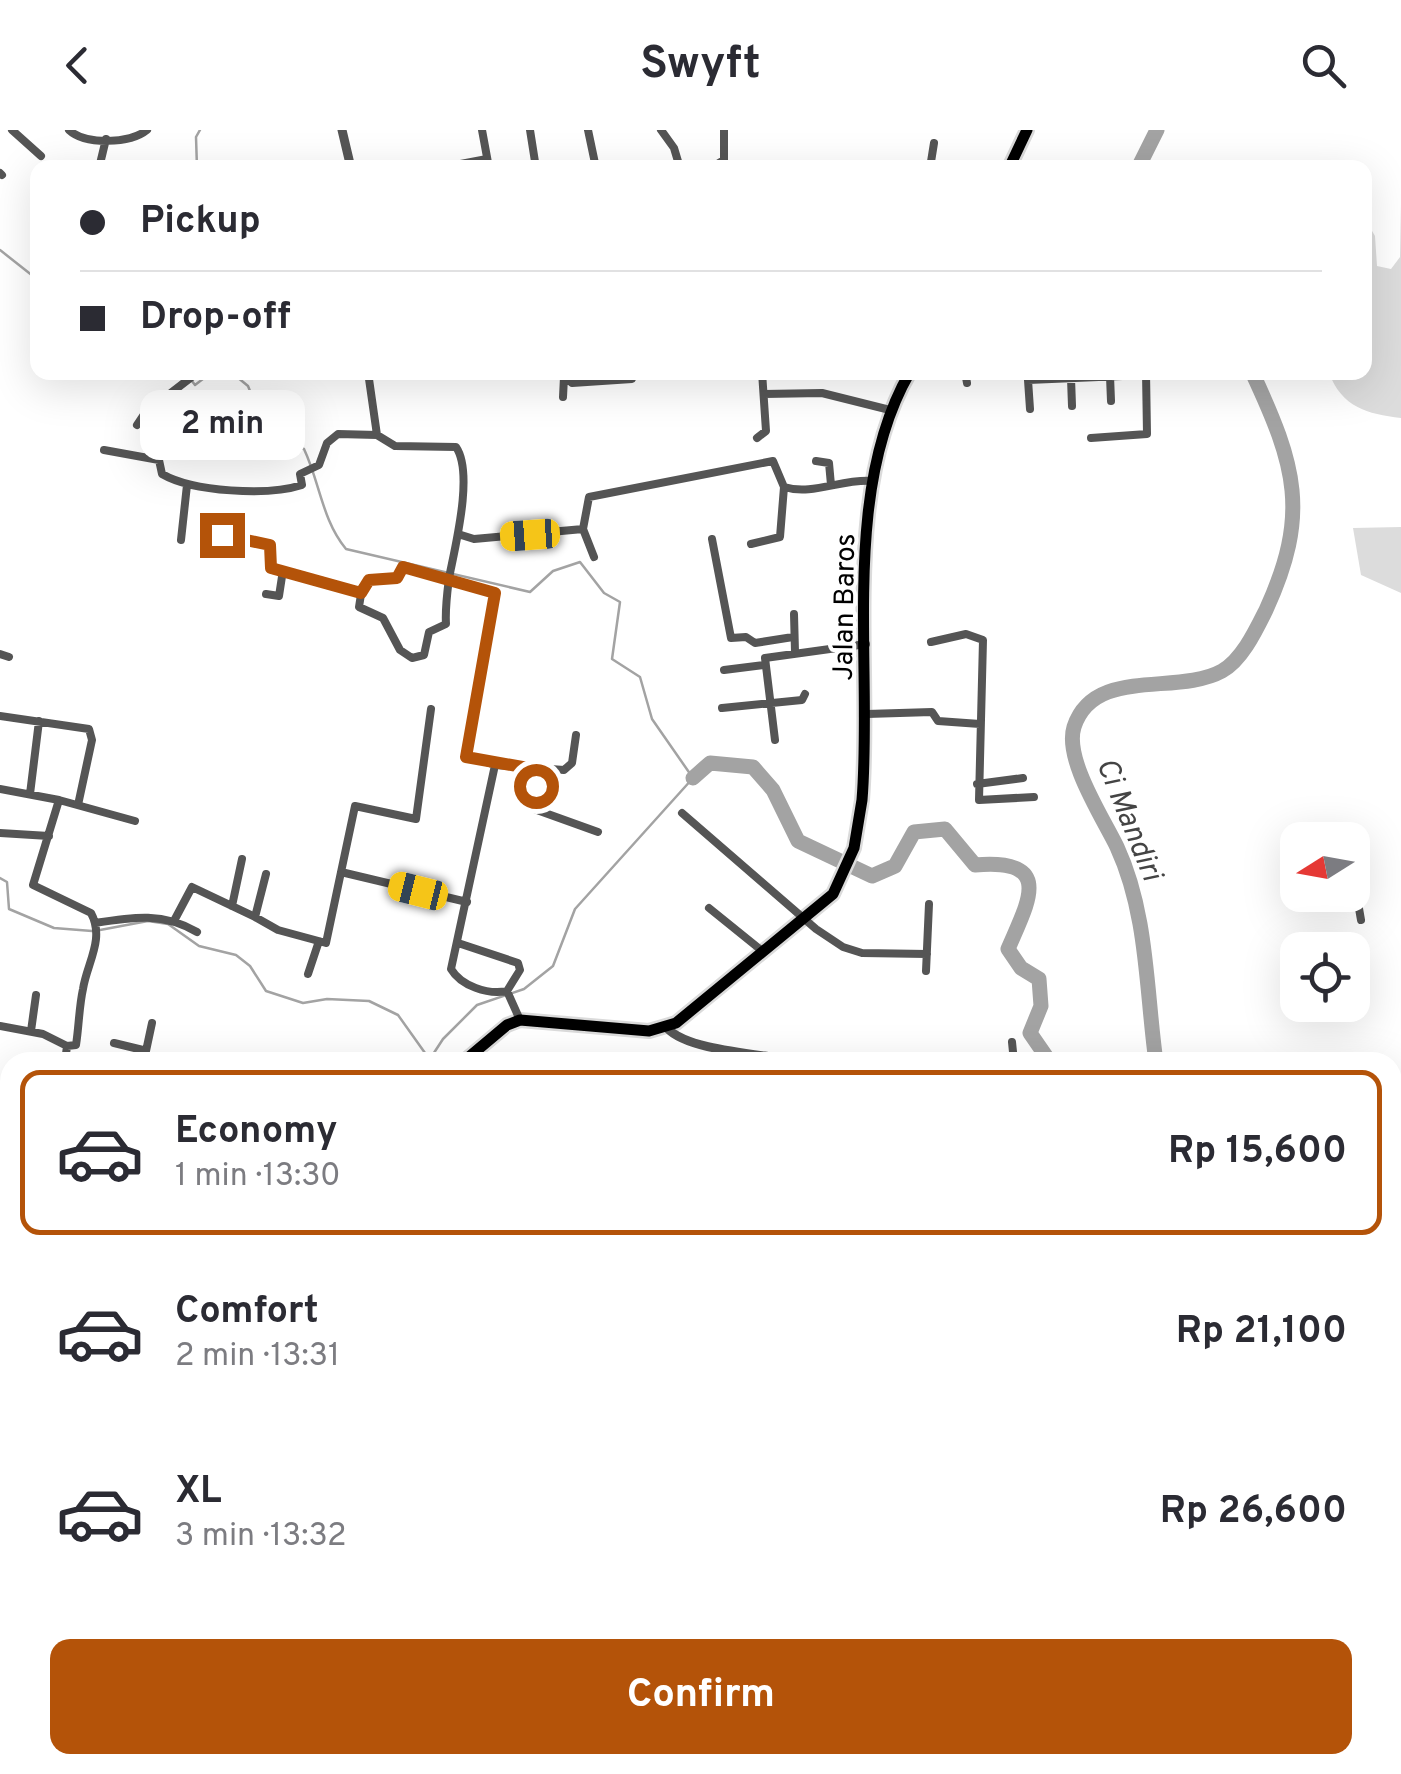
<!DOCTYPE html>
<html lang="en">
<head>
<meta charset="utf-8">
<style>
  body { margin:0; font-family:Overpass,sans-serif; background:#f2f2f3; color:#2b2b33; height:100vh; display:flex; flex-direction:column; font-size:38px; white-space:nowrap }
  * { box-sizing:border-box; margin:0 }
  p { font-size:32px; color:#7c7c81 }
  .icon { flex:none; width:55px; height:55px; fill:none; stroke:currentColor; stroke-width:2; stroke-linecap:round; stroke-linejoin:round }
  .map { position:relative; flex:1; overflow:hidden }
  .panel { position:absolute; left:0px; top:922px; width:1402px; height:722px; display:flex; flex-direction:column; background:#fff; border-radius:30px 30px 0 0; box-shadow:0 10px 40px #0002 }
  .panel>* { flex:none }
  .hud { position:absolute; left:30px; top:30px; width:1342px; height:220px; border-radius:20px; box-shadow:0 10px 40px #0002; display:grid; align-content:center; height:220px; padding:0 50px; background:#fff }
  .needle { width:65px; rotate:259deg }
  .fabs { position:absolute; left:1280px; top:692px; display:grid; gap:20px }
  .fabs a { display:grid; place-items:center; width:90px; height:90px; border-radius:20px; background:#fff; box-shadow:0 10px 40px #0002; font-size:50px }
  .end { position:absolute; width:45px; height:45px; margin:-22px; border:12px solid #b45309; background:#fff; box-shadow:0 0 0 5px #fff }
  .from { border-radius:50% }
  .bubble { position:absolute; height:70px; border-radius:20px; background:#fff; box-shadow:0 10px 40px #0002; font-size:32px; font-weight:700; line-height:70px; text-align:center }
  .car { position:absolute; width:30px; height:60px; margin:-30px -15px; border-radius:12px; box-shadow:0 0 8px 2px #0007; background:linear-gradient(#f5c518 24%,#345 0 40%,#f5c518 0 76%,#345 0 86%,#f5c518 0) }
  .hud b { display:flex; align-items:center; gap:35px; height:95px; font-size:38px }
  .hud b+b { border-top:2px solid #e1e1e2 }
  .hud i { width:25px; height:25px; background:#2b2b33 }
  ul { padding:18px 0 0; list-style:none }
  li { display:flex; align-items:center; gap:30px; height:165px; margin:0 20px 15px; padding:0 30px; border:5px solid transparent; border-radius:20px }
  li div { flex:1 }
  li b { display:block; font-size:38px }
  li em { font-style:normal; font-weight:700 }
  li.active { border-color:#b45309 }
  li>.icon { width:90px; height:90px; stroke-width:1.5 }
  .cta { display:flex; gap:20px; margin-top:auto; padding:20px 50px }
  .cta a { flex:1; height:115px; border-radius:20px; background:#b45309; color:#fff; font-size:40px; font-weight:700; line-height:115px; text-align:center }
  header { display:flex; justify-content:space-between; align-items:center; height:130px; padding:0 50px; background:#fff; font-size:45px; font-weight:700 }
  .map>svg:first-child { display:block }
  .green { fill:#dcdcdc }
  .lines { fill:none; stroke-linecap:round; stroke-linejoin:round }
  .stream { stroke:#a3a3a3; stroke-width:2.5 }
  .river { stroke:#a3a3a3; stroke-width:15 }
  .primary-casing { stroke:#dbdbdb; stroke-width:16 }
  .minor { stroke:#555; stroke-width:8 }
  .tertiary { stroke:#555; stroke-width:9 }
  .primary { stroke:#000; stroke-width:11 }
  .route { stroke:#b45309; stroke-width:12 }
  .labels { text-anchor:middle; stroke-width:8; stroke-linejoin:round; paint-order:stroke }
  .street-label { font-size:28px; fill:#000; stroke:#fff }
  .water-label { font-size:30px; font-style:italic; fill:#444; stroke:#fff }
</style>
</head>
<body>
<header><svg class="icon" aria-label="back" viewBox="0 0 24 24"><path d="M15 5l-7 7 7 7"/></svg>Swyft<svg class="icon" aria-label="search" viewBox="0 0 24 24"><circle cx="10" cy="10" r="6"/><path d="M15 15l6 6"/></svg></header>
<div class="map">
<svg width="1401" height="1644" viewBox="0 0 1401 1644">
  <rect width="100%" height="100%" fill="#fff"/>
  <path class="green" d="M1401,74V288C1367,284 1342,277 1329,243L1365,242V89L1375,106L1377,136L1391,139L1400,127Z
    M1401,397V463L1361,445L1353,398Z
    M1401,1098V1290L1392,1288V1105Z"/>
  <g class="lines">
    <path class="stream" d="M197,38L196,7L200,0
      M0,120L38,150
      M185,242L195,255L212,242
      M231,242L248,256L267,304L304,319C320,353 322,390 346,419L530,462L553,441L580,432L604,463L620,472L612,529L640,547L652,589L693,648L575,779L553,836L524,859L477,875L443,909L428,932
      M0,748L7,752L9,779L54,798L92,801
      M100,800L148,791L168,794L199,816L236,825L250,836L266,861L303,873L327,869L369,871L398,885L430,930
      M0,1166H10"/>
    <path class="river" d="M1138,38L1157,0
      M693,648L710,633L753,637L773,660L798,711L872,746L895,736L914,702L945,699L975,735C1055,728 1028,772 1008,819L1021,838L1039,849L1041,876L1030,903L1050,932
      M1156,932C1146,861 1148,784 1117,717C1103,688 1064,629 1074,597C1094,536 1177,566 1222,541C1242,530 1256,500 1266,480C1310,384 1296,336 1252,242
      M1392,1295L1401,1302
      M1392,1359L1401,1365"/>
    <g class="primary-casing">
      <path id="primary" d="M1009,38L1027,0
        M463,932L507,895L520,890L649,901L676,893L833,764L854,718L862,670C873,536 840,362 910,242
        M0,1192L10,1189"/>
    </g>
    <path class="minor" d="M12,0L41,26
      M69,0C85,15 130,14 147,0
      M482,0L489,38
      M530,0L536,38
      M588,0L596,38
      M661,0L674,18L680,38
      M450,36L487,29
      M821,37L824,38
      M99,38L106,9
      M711,38L724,30V0
      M930,38L934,13
      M0,43L2,45
      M368,242L377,305L395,316L456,317C474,343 455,417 449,448C447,464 445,479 446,494L429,502L424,525L412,528L400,520L383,488L359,477L362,458L369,450L397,448L404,437L495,463L466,625L495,635
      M965,242L967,253
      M1028,242V250L1146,245
      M482,244L564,246L572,253L632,249L634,242
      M1110,246L1111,271
      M1071,248L1072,276
      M1028,250L1030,279
      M764,264L822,263L890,280
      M563,267L564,247
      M137,295L145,283L198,242
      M757,308L766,301L762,242
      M1091,308L1147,304L1146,242
      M104,320L159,330L162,344C193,362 268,366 302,355L300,344L319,335L327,313L338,304L377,305
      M816,331L829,333L831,355
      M784,357C813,366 843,348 873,351
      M583,399L589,367L773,331L784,357L780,407L751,414
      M583,399L594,427
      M458,404L474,409L583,399
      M210,406L265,413L272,418L271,438L361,463
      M712,409L731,508L746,507L755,513L793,507
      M181,410L187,355
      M266,464L279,466L283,440
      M794,484L795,522
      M931,512L966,504L983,510L979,670L1034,667
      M0,524L9,527
      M724,540L764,535
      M722,578L802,570L805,564
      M867,584L932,582L938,591L980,594
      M0,586L89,599L92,610L78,675
      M775,610L765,528L866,514
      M529,638L536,658L534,679L598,702
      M977,654L1023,648
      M0,659L59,670L33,755L91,783C105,809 87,833 83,859C79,877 79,896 76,915L67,916L65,932
      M30,664L39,591
      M59,670L135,691
      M682,683L816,799L843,817L862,823L927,824
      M0,703L49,706
      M1352,738L1361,790
      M341,742L467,772
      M232,776L242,729
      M709,778L761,820
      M255,787L278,800L326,813L355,676L416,689L431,579
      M175,789L192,757L255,787L266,744
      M95,793C133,787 163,782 197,802
      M458,813L518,833L520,840L507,861
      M926,841L929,774
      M308,844L319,811
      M520,890L507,861C488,865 461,856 451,839L495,635L564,640L572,633L576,605
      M0,896L43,904L67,916
      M31,901L36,865
      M1012,912L1014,932
      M114,913L143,920L147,932
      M146,921L152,893
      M201,932L204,928L222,932
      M0,981H10
      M0,1063H10"/>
    <path class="tertiary" d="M342,0L351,38
      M667,898C689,922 767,924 803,932
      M1312,1635L1316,1644"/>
    <use href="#primary" class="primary"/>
  </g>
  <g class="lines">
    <path class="route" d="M222,405L270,415L271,438L361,463L369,450L397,448L403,437L495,463L466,627L528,638L536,656"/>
  </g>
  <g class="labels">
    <g class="street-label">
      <text transform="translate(843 477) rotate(-89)" y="10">Jalan Baros</text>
    </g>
    <g class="water-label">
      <text transform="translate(1130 689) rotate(68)" y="10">Ci Mandiri</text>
    </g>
  </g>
</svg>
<div class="fabs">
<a><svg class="needle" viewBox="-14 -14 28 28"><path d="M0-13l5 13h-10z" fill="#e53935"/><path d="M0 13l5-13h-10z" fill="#7c7c81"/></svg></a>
<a><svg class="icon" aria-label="locate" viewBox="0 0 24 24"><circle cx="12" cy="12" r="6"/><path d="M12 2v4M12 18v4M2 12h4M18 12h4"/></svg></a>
</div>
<i class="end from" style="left:536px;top:656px"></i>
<i class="end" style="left:222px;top:405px"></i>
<div class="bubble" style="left:140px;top:260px;width:165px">2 min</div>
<i class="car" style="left:530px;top:405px;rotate:266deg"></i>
<i class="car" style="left:418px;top:761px;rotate:284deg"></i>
<div class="hud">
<b><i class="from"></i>Pickup</b>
<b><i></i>Drop-off</b>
</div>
<section class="panel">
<ul>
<li class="active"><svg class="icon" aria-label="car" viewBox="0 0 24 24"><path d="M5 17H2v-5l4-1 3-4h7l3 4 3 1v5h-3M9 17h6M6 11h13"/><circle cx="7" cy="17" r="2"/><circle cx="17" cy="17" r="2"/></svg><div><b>Economy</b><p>1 min · 13:30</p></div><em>Rp 15,600</em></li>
<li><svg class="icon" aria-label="car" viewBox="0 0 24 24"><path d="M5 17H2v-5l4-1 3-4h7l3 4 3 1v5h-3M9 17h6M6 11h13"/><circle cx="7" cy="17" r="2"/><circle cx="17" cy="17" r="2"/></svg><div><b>Comfort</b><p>2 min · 13:31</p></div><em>Rp 21,100</em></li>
<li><svg class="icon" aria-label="car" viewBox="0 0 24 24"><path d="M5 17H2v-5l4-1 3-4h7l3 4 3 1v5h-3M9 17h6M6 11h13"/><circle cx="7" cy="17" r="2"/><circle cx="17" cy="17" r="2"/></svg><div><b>XL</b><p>3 min · 13:32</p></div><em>Rp 26,600</em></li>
</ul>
<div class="cta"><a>Confirm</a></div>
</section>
</div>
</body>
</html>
